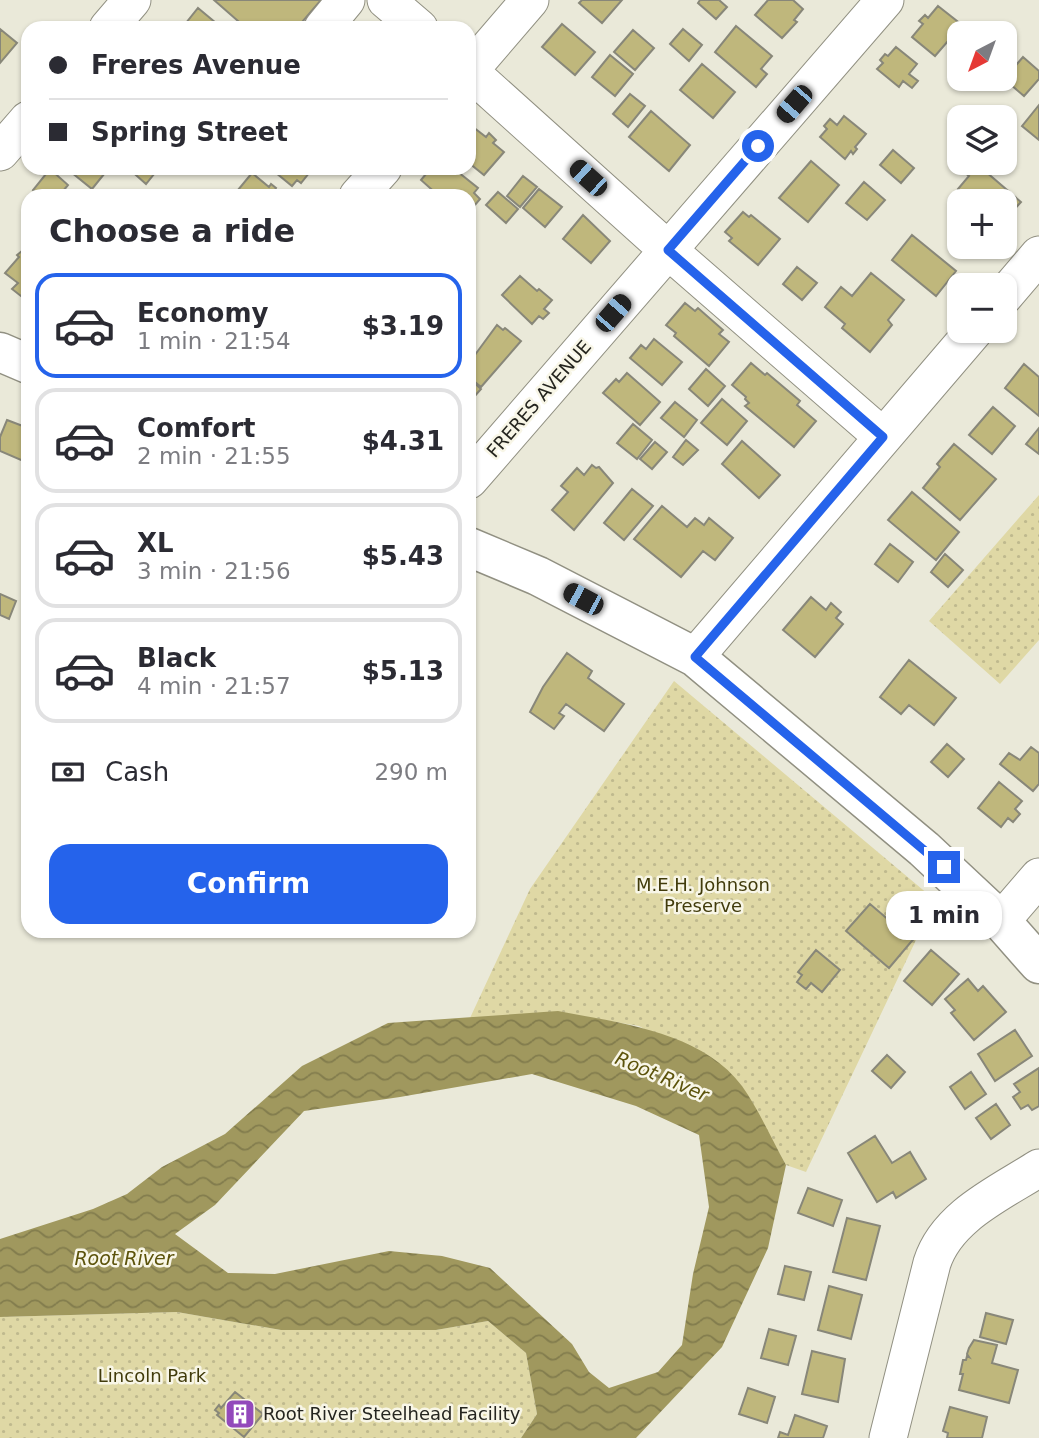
<!DOCTYPE html>
<html lang="en">
<head>
<meta charset="utf-8">
<style>
  body { margin:0; font-family:"DejaVu Sans",sans-serif; background:#f7f7f7; color:#2b2b33; height:100vh; display:flex; flex-direction:column; font-size:26px; white-space:nowrap }
  * { box-sizing:border-box; margin:0 }
  p { font-size:23px; color:#7c7c81 }
  .icon { flex:none; width:38px; height:38px; fill:none; stroke:currentColor; stroke-width:2; stroke-linecap:round; stroke-linejoin:round }
  .map { position:relative; flex:1; overflow:hidden }
  .side { position:absolute; left:21px; top:189px; width:455px; height:749px; display:flex; flex-direction:column; background:#fff; border-radius:21px; box-shadow:0 2px 5px #0004 }
  .side>* { flex:none }
  .banner { position:absolute; left:21px; top:21px; width:455px; height:154px; border-radius:21px; box-shadow:0 2px 5px #0004; display:grid; align-content:center; height:154px; padding:0 28px; background:#fff }
  .needle { width:46px; rotate:221deg }
  .tools { position:absolute; left:947px; top:21px; display:grid; gap:14px }
  .tools a { display:grid; place-items:center; width:70px; height:70px; border-radius:14px; background:#fff; box-shadow:0 2px 5px #0004; font-size:35px }
  .end { position:absolute; width:32px; height:32px; margin:-16px; border:9px solid #2563eb; background:#fff; box-shadow:0 0 0 4px #fff }
  .from { border-radius:50% }
  .bubble { position:absolute; height:49px; border-radius:21px; background:#fff; box-shadow:0 2px 5px #0004; font-size:23px; font-weight:700; line-height:49px; text-align:center }
  .car { position:absolute; width:21px; height:42px; margin:-21px -10px; border-radius:9px; box-shadow:0 0 5px 2px #0007; background:linear-gradient(#222 24%,#8ab4d8 0 40%,#222 0 76%,#8ab4d8 0 86%,#222 0) }
  .banner b { display:flex; align-items:center; gap:24px; height:66px; font-size:26px }
  .banner b+b { border-top:2px solid #e1e1e2 }
  .banner i { width:18px; height:18px; background:#2b2b33 }
  ul { padding:0; list-style:none }
  li { display:flex; align-items:center; gap:21px; height:105px; margin:0 14px 10px; padding:0 14px; border:4px solid #e1e1e2; border-radius:21px }
  li div { flex:1 }
  li b { display:block; font-size:26px }
  li em { font-style:normal; font-weight:700 }
  li.selected { border-color:#2563eb }
  li>.icon { width:63px; height:63px; stroke-width:1.5 }
  h2 { padding:0 28px; font-size:32px; line-height:84px }
  .pay { display:flex; align-items:center; gap:18px; height:77px; padding:0 28px; font-size:26px }
  .pay p { margin-inline-start:auto }
  .action { display:flex; gap:14px; margin-top:auto; padding:14px 28px }
  .action a { flex:1; height:80px; border-radius:21px; background:#2563eb; color:#fff; font-size:28px; font-weight:700; line-height:80px; text-align:center }
  .map>svg:first-child { display:block }
  .grass { fill:url(#grass-dots) }
  .water { fill:url(#water-waves); fill-rule:evenodd }
  .building { fill:#bfb77c; stroke:#888779; stroke-width:2 }
  .lines { fill:none; stroke-linecap:round; stroke-linejoin:round }
  .minor-casing { stroke:#919082; stroke-width:39 }
  .major-casing { stroke:#919082; stroke-width:41 }
  .minor { stroke:#fff; stroke-width:37 }
  .major { stroke:#fff; stroke-width:38 }
  .route { stroke:#2563eb; stroke-width:9 }
  .labels { text-anchor:middle; stroke-width:5; stroke-linejoin:round; paint-order:stroke }
  .street-label { font-size:18px; fill:#25251f; stroke:#f8f6e7 }
  .park-label { font-size:18px; fill:#413b0b; stroke:#f8f6e7 }
  .poi-label { font-size:18px; fill:#25251f; stroke:#f8f6e7; text-anchor:start }
  .water-label { font-size:19px; font-style:italic; fill:#5c530b; stroke:#f8f6e7 }
</style>
</head>
<body>
<div class="map">
<svg width="1039" height="1438" viewBox="0 0 1039 1438">
  <defs>
    <pattern id="grass-dots" width="8" height="8" patternUnits="userSpaceOnUse" patternTransform="scale(1.75)"><rect width="8" height="8" fill="#dfd8a5"/><path d="M2 2h.1M6 6h.1" fill="none" stroke="#bfb98e" stroke-width="1.8" stroke-linecap="round"/></pattern>
    <pattern id="water-waves" width="16" height="10" patternUnits="userSpaceOnUse" patternTransform="scale(1.75)"><rect width="16" height="10" fill="#a0985e"/><path d="M0 5q4-4 8 0t8 0" fill="none" stroke="#827c4d"/></pattern>
  </defs>
  <rect width="100%" height="100%" fill="#eae9d9"/>
  <path class="grass" d="M1039,495V640L1000,684L929,621Z
    M674,681L935,900L806,1172L786,1165L741,1085L639,1026L558,1012L470,1018L530,889Z
    M177,1312L281,1330H436L488,1321L526,1353L537,1414L521,1438H0V1317Z"/>
  <path class="water" d="M558,1011C620,1023 702,1032 742,1086C759,1110 772,1140 786,1165L768,1248L722,1347L636,1438H521L537,1414L526,1353L488,1321L436,1330H281L177,1312L0,1317V1239L93,1209L127,1194L162,1167L225,1134L302,1066L388,1023ZM532,1074L636,1106L699,1135L709,1207L693,1274L682,1345L658,1372L609,1388L589,1372L572,1344L490,1268L442,1256L389,1251L275,1274L228,1273L175,1234L215,1205L304,1111L400,1097Z"/>
  <path class="building" d="M214,0H321L297,28H246Z
    M582,0H622L602,23L579,3Z
    M700,0H719L727,7L716,19L698,3Z
    M768,0H793L803,9L794,20L797,22L782,38L755,15Z
    M938,6L962,25L935,56L912,37L923,24L919,21L925,15L928,18Z
    M198,8L222,28H182Z
    M562,24L595,52L575,75L542,47Z
    M736,26L772,56L761,69L767,74L756,87L715,52Z
    M0,29L17,43L0,63Z
    M683,29L702,45L689,61L670,44Z
    M633,30L654,48L635,70L614,52Z
    M896,47L917,64L909,74L918,81L912,88L903,81L899,87L877,69L883,63L880,60L885,54L888,56Z
    M610,55L633,74L615,96L592,77Z
    M1023,57L1039,71V79L1024,96L1004,79Z
    M702,64L735,92L713,118L680,90Z
    M630,94L645,106L628,127L613,114Z
    M1039,105V140L1022,126Z
    M651,111L690,145L669,171L629,137Z
    M844,116L866,134L855,147L857,149L853,154L851,151L845,159L820,137L827,129L824,126L830,119L837,125Z
    M473,127L486,137L489,133L496,140L493,143L504,152L484,175L469,163V132Z
    M893,150L914,168L901,183L880,165Z
    M811,161L839,185L808,222L779,198Z
    M968,163L976,168L978,165L1021,202L1004,221V201H972L958,189L969,176L961,170Z
    M66,168H109L92,189Z
    M128,168H157L158,169L146,184Z
    M270,168H313L301,183L297,180L292,186Z
    M431,168H453L478,188L474,193L480,199L469,212V196H439L421,180Z
    M50,169L68,185L59,196H40L33,190Z
    M252,173L269,187L271,184L276,188L274,191L280,196H233Z
    M523,176L537,187L520,207L507,196Z
    M864,182L885,200L867,220L846,203Z
    M539,189L562,207L545,227L523,208Z
    M498,192L518,209L506,223L486,205Z
    M743,212L749,217L751,215L780,239L758,265L729,241L732,238L725,232Z
    M583,215L610,241L591,263L563,239Z
    M912,235L956,271L936,296L892,260Z
    M28,246V298L26,300L12,289L18,283L5,273L19,257L17,255Z
    M797,267L817,283L802,300L783,284Z
    M871,273L904,300L888,320L892,325L870,352L842,328L845,324L825,307L841,287L852,296Z
    M520,276L537,291L539,289L552,300L544,309L549,313L543,319L539,316L532,324L502,295Z
    M685,303L695,311L698,308L723,330L719,334L729,342L709,366L674,336L676,333L666,325Z
    M497,325L503,330L505,328L521,341L481,387L469,377V363Z
    M654,339L682,362L662,385L630,358L641,345L646,349Z
    M751,363L765,375L767,373L800,401L797,405L816,421L794,447L745,406L749,403L745,399L746,397L732,385Z
    M1024,364L1039,377V416L1005,388Z
    M706,369L725,386L708,406L689,389Z
    M627,373L660,402L640,425L603,393L616,379L619,382Z
    M469,378L481,389L473,398L469,394Z
    M722,399L747,421L727,445L701,423Z
    M675,402L697,420L684,437L661,418Z
    M993,407L1015,426L992,454L969,435Z
    M7,420L28,428V463L0,451V437Z
    M633,424L652,440L637,459L617,443Z
    M1039,428V454L1026,444Z
    M686,440L698,450L683,465L673,457Z
    M742,441L780,475L759,498L722,464Z
    M655,442L667,452L652,469L640,459Z
    M954,444L996,479L960,520L923,488L940,467L937,464Z
    M592,465L596,468L599,467L613,483L574,530L552,510L568,492L561,486L577,468L584,475Z
    M632,489L653,506L624,540L604,523Z
    M912,492L959,532L936,560L888,520Z
    M662,506L687,527L695,518L704,525L709,518L733,538L715,560L703,551L681,577L634,539Z
    M890,544L913,562L898,582L875,564Z
    M945,554L963,570L948,587L931,572Z
    M0,594L16,601L9,619L0,615Z
    M811,597L826,610L831,603L841,612L836,618L843,624L815,657L783,630Z
    M567,653L592,671L588,678L624,704L604,731L566,704L559,713L564,716L554,729L530,712L543,687Z
    M909,660L956,698L934,725L909,705L901,714L880,697Z
    M947,744L964,759L948,777L931,762Z
    M1031,747L1039,753V784L1033,791L1000,764L1009,753L1020,760Z
    M999,782L1022,801L1015,809L1020,814L1013,822L1008,818L1001,827L978,808Z
    M870,904L898,928L902,924L916,936L889,968L846,931Z
    M816,950L840,970L822,992L811,983L806,989L797,982L802,975L798,972Z
    M931,950L959,974L932,1005L904,981Z
    M968,979L978,991L983,986L1006,1012L974,1040L951,1013L955,1010L945,999Z
    M1015,1030L1032,1056L995,1081L978,1054Z
    M887,1055L905,1072L891,1088L872,1071Z
    M1039,1068V1106L1032,1110L1028,1105L1021,1109L1013,1097L1020,1092L1014,1084Z
    M971,1072L986,1094L965,1109L950,1087Z
    M996,1104L1010,1125L991,1139L976,1118Z
    M875,1136L892,1163L910,1152L926,1179L896,1198L893,1192L877,1202L848,1153Z
    M808,1188L842,1200L833,1226L798,1213Z
    M847,1218L880,1226L866,1280L833,1272Z
    M785,1266L811,1272L804,1300L778,1294Z
    M829,1286L862,1295L851,1339L818,1330Z
    M986,1313L1013,1320L1006,1344L980,1337Z
    M769,1329L796,1336L788,1365L761,1358Z
    M974,1340L997,1345L992,1363L1018,1370L1009,1403L959,1390L963,1374H960L963,1360H966L967,1356L969,1357L967,1354L969,1348Z
    M812,1351L845,1359L838,1402L802,1394Z
    M748,1388L775,1397L767,1423L739,1414Z
    M235,1392L263,1414L244,1437L217,1415L219,1413L215,1410L219,1405L221,1408Z
    M950,1407L987,1417L982,1438H947L948,1433L943,1431Z
    M795,1415L827,1426L823,1438H778L780,1432L788,1435Z"/>
  <g class="lines">
    <g class="minor-casing">
      <path id="minor" d="M386,0L419,28
        M108,28L132,0
        M323,28L346,0
        M469,71L668,250L883,437
        M469,71L530,0
        M0,152L28,120
        M358,196L383,168
        M1004,296L1039,255
        M469,480L885,0
        M695,657L974,331
        M1001,921L1039,877
        M888,1438L932,1263C947,1216 1000,1193 1039,1168"/>
    </g>
    <g class="major-casing">
      <path id="major" d="M0,352L28,364
        M469,547L538,576L695,657L924,849L1001,921L1039,964"/>
    </g>
    <use href="#minor" class="minor"/>
    <use href="#major" class="major"/>
  </g>
  <g class="lines">
    <path class="route" d="M758,146L668,250L883,437L695,657L944,867"/>
  </g>
  <defs>
    <g id="building-square" transform="scale(1.575)"><rect x="-9" y="-9" width="18" height="18" rx="4" fill="#9349bb" stroke="#f8f6e7"/><path d="M-4-6H4V6H1V3H-1V6H-4ZM-2.5-4.3h1.7v1.8h-1.7ZM.8-4.3h1.7v1.8H.8ZM-2.5-1h1.7V.8h-1.7ZM.8-1h1.7V.8H.8Z" fill="#fff"/></g>
  </defs>
  <g fill-rule="evenodd">
    <use href="#building-square" x="240" y="1414"/>
  </g>
  <g class="labels">
    <g class="street-label">
      <text transform="translate(539 399) rotate(-49)" y="6">FRERES AVENUE</text>
    </g>
    <g class="park-label">
      <text x="703" y="891">M.E.H. Johnson<tspan x="703" dy="21">Preserve</tspan></text>
      <text x="152" y="1382">Lincoln Park</text>
    </g>
    <g class="poi-label">
      <text x="263" y="1420">Root River Steelhead Facility</text>
    </g>
    <g class="water-label">
      <text transform="translate(662 1076) rotate(23)" y="7">Root River</text>
      <text x="124" y="1265">Root River</text>
    </g>
  </g>
</svg>
<div class="tools">
<a><svg class="needle" viewBox="-14 -14 28 28"><path d="M0-13l5 13h-10z" fill="#e53935"/><path d="M0 13l5-13h-10z" fill="#7c7c81"/></svg></a>
<a><svg class="icon" aria-label="layers" viewBox="0 0 24 24"><path d="M12 4l9 5-9 5-9-5zM3 14l9 5 9-5"/></svg></a>
<a>+</a>
<a>−</a>
</div>
<i class="end from" style="left:758px;top:146px"></i>
<i class="end" style="left:944px;top:867px"></i>
<div class="bubble" style="left:886px;top:891px;width:116px">1 min</div>
<i class="car" style="left:794px;top:104px;rotate:221deg"></i>
<i class="car" style="left:588px;top:178px;rotate:312deg"></i>
<i class="car" style="left:613px;top:313px;rotate:41deg"></i>
<i class="car" style="left:583px;top:599px;rotate:298deg"></i>
<div class="banner">
<b><i class="from"></i>Freres Avenue</b>
<b><i></i>Spring Street</b>
</div>
<section class="side">
<h2>Choose a ride</h2>
<ul>
<li class="selected"><svg class="icon" aria-label="car" viewBox="0 0 24 24"><path d="M5 17H2v-5l4-1 3-4h7l3 4 3 1v5h-3M9 17h6M6 11h13"/><circle cx="7" cy="17" r="2"/><circle cx="17" cy="17" r="2"/></svg><div><b>Economy</b><p>1 min · 21:54</p></div><em>$3.19</em></li>
<li><svg class="icon" aria-label="car" viewBox="0 0 24 24"><path d="M5 17H2v-5l4-1 3-4h7l3 4 3 1v5h-3M9 17h6M6 11h13"/><circle cx="7" cy="17" r="2"/><circle cx="17" cy="17" r="2"/></svg><div><b>Comfort</b><p>2 min · 21:55</p></div><em>$4.31</em></li>
<li><svg class="icon" aria-label="car" viewBox="0 0 24 24"><path d="M5 17H2v-5l4-1 3-4h7l3 4 3 1v5h-3M9 17h6M6 11h13"/><circle cx="7" cy="17" r="2"/><circle cx="17" cy="17" r="2"/></svg><div><b>XL</b><p>3 min · 21:56</p></div><em>$5.43</em></li>
<li><svg class="icon" aria-label="car" viewBox="0 0 24 24"><path d="M5 17H2v-5l4-1 3-4h7l3 4 3 1v5h-3M9 17h6M6 11h13"/><circle cx="7" cy="17" r="2"/><circle cx="17" cy="17" r="2"/></svg><div><b>Black</b><p>4 min · 21:57</p></div><em>$5.13</em></li>
</ul>
<div class="pay"><svg class="icon" aria-label="cash" viewBox="0 0 24 24"><path d="M3 7h18v10H3z"/><circle cx="12" cy="12" r="2"/></svg>Cash<p>290 m</p></div>
<div class="action"><a>Confirm</a></div>
</section>
</div>
</body>
</html>
